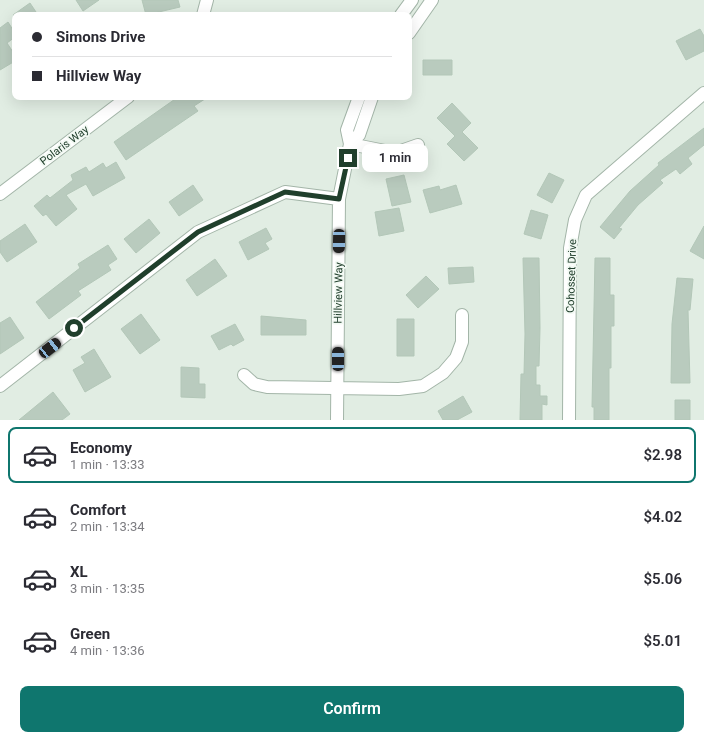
<!DOCTYPE html>
<html lang="en">
<head>
<meta charset="utf-8">
<style>
  body { margin:0; font-family:Roboto,sans-serif; background:#f2f2f3; color:#2b2b33; height:100vh; display:flex; flex-direction:column; font-size:15px; white-space:nowrap }
  * { box-sizing:border-box; margin:0 }
  p { font-size:13px; color:#7c7c81 }
  .icon { flex:none; width:22px; height:22px; fill:none; stroke:currentColor; stroke-width:2; stroke-linecap:round; stroke-linejoin:round }
  .map { position:relative; height:420px; overflow:hidden }
  .sheet { display:flex; flex-direction:column; background:#fff; flex:1 }
  .sheet>* { flex:none }
  .hud { position:absolute; left:12px; top:12px; width:400px; height:88px; border-radius:8px; box-shadow:0 4px 16px #0002; display:grid; align-content:center; height:88px; padding:0 20px; background:#fff }
  .end { position:absolute; width:18px; height:18px; margin:-9px; border:5px solid #203f2c; background:#fff; box-shadow:0 0 0 2px #fff }
  .from { border-radius:50% }
  .bubble { position:absolute; height:28px; border-radius:8px; background:#fff; box-shadow:0 4px 16px #0002; font-size:13px; font-weight:600; line-height:28px; text-align:center }
  .car { position:absolute; width:12px; height:24px; margin:-12px -6px; border-radius:5px; box-shadow:0 0 3px 1px #0007; background:linear-gradient(#222 24%,#8ab4d8 0 40%,#222 0 76%,#8ab4d8 0 86%,#222 0) }
  .hud b { display:flex; align-items:center; gap:14px; height:38px; font-size:15px }
  .hud b+b { border-top:1px solid #e1e1e2 }
  .hud i { width:10px; height:10px; background:#2b2b33 }
  ul { padding:7px 0 0; list-style:none }
  li { display:flex; align-items:center; gap:12px; height:56px; margin:0 8px 6px; padding:0 12px; border:2px solid transparent; border-radius:8px }
  li div { flex:1 }
  li b { display:block; font-size:15px }
  li em { font-style:normal; font-weight:600 }
  li.on { border-color:#0f766e }
  li>.icon { width:36px; height:36px; stroke-width:1.5 }
  .cta { display:flex; gap:8px; margin-top:auto; padding:8px 20px }
  .cta a { flex:1; height:46px; border-radius:8px; background:#0f766e; color:#fff; font-size:16px; font-weight:600; line-height:46px; text-align:center }
  .map>svg:first-child { display:block }
  .building { fill:#b9cbbe; stroke:#b3c7b8 }
  .lines { fill:none; stroke-linecap:round; stroke-linejoin:round }
  .minor-casing { stroke:#a3b5a8; stroke-width:14 }
  .minor { stroke:#fff; stroke-width:12 }
  .route { stroke:#203f2c; stroke-width:5 }
  .labels { text-anchor:middle; stroke-width:3.5; stroke-linejoin:round; paint-order:stroke }
  .street-label { font-size:11px; fill:#203f2c; stroke:#f2f9f3 }
</style>
</head>
<body>
<div class="map">
<svg width="704" height="420" viewBox="0 0 704 420">
  <rect width="100%" height="100%" fill="#e1ede3"/>
  <path class="building" d="M76,0H99L83,11Z
    M142,0H178L180,7L146,15Z
    M30,3L38,15H13Z
    M8,22L15,33V37L7,43L15,55V61L0,70V28Z
    M700,29L704,36V51L686,60L676,41Z
    M423,60H452V75H423Z
    M178,97H208L194,106L198,111L126,160L114,142Z
    M452,103L471,123L462,132L478,148L464,161L447,144L455,136L437,118Z
    M704,128V145L688,158L692,164L680,174L676,169L660,180L663,183L638,205L619,228L622,229L614,239L600,227L630,191L659,165L658,163Z
    M116,162L125,178L93,196L86,184L66,195L77,209L56,226L46,214L43,216L34,206L47,195L50,198L73,180L71,175L86,167L89,172L103,163L106,168Z
    M549,173L564,180L552,203L537,195Z
    M404,175L411,202L392,206L386,179Z
    M193,185L203,200L179,216L169,202Z
    M456,185L462,204L430,213L423,190L439,186L440,190Z
    M399,208L404,231L379,236L375,212Z
    M531,210L548,215L541,239L524,234Z
    M149,219L160,233L136,253L124,239Z
    M25,224L37,242L7,262L0,252V241Z
    M704,226V259L690,251Z
    M266,228L272,239L265,243L269,249L248,260L239,242Z
    M108,245L117,259L108,265L111,270L78,291L81,295L49,319L36,302L80,268L78,264Z
    M523,258H539L540,328L539,366H536V385H540V396H547V405L542,404V420H520L521,374H524L525,334Z
    M595,258H610V295H614V326H611V368H609V420H594V407H592Z
    M215,259L227,276L197,296L186,280Z
    M473,267L474,282L449,284L448,268Z
    M426,276L439,289L418,308L406,295Z
    M677,278L693,279L690,310H688L690,383H671L672,324Z
    M141,314L160,340L140,354L121,329Z
    M261,316L306,320V335H261Z
    M10,317L24,338L0,354V323Z
    M397,319H414V356H397Z
    M235,324L244,340L233,346L231,344L219,350L211,336Z
    M94,349L111,377L85,392L73,370L85,363L81,357Z
    M181,367L199,368V384H205V398L181,397Z
    M53,392L70,414L62,420H19Z
    M463,396L472,412L457,420H443L438,411Z
    M675,400H690V420H675Z"/>
  <g class="lines">
    <g class="minor-casing">
      <path id="minor" d="M203,15L207,0
        M401,15L412,0
        M409,33L432,0
        M350,144L395,153L418,145
        M350,144L359,135L372,97
        M0,194L128,97
        M244,375L254,384L267,387L399,389L423,386L443,373L456,358L462,342V315
        M0,386L198,232L285,192L339,199
        M337,420L339,199L350,144L347,130L359,97
        M569,420L570,248L575,220L586,195L704,93"/>
    </g>
    <use href="#minor" class="minor"/>
  </g>
  <g class="lines">
    <path class="route" d="M74,328L198,232L285,192L339,199L348,158"/>
  </g>
  <g class="labels">
    <g class="street-label">
      <text transform="translate(64 145) rotate(-37)" y="4">Polaris Way</text>
      <text transform="translate(571 276) rotate(-88)" y="4">Cohosset Drive</text>
      <text transform="translate(338 293) rotate(-89)" y="4">Hillview Way</text>
    </g>
  </g>
</svg>
<i class="end from" style="left:74px;top:328px"></i>
<i class="end" style="left:348px;top:158px"></i>
<div class="bubble" style="left:362px;top:144px;width:66px">1 min</div>
<i class="car" style="left:339px;top:241px;rotate:181deg"></i>
<i class="car" style="left:50px;top:348px;rotate:52deg"></i>
<i class="car" style="left:338px;top:359px;rotate:0deg"></i>
<div class="hud">
<b><i class="from"></i>Simons Drive</b>
<b><i></i>Hillview Way</b>
</div>
</div>
<section class="sheet">
<ul>
<li class="on"><svg class="icon" aria-label="car" viewBox="0 0 24 24"><path d="M5 17H2v-5l4-1 3-4h7l3 4 3 1v5h-3M9 17h6M6 11h13"/><circle cx="7" cy="17" r="2"/><circle cx="17" cy="17" r="2"/></svg><div><b>Economy</b><p>1 min · 13:33</p></div><em>$2.98</em></li>
<li><svg class="icon" aria-label="car" viewBox="0 0 24 24"><path d="M5 17H2v-5l4-1 3-4h7l3 4 3 1v5h-3M9 17h6M6 11h13"/><circle cx="7" cy="17" r="2"/><circle cx="17" cy="17" r="2"/></svg><div><b>Comfort</b><p>2 min · 13:34</p></div><em>$4.02</em></li>
<li><svg class="icon" aria-label="car" viewBox="0 0 24 24"><path d="M5 17H2v-5l4-1 3-4h7l3 4 3 1v5h-3M9 17h6M6 11h13"/><circle cx="7" cy="17" r="2"/><circle cx="17" cy="17" r="2"/></svg><div><b>XL</b><p>3 min · 13:35</p></div><em>$5.06</em></li>
<li><svg class="icon" aria-label="car" viewBox="0 0 24 24"><path d="M5 17H2v-5l4-1 3-4h7l3 4 3 1v5h-3M9 17h6M6 11h13"/><circle cx="7" cy="17" r="2"/><circle cx="17" cy="17" r="2"/></svg><div><b>Green</b><p>4 min · 13:36</p></div><em>$5.01</em></li>
</ul>
<div class="cta"><a>Confirm</a></div>
</section>
</body>
</html>
